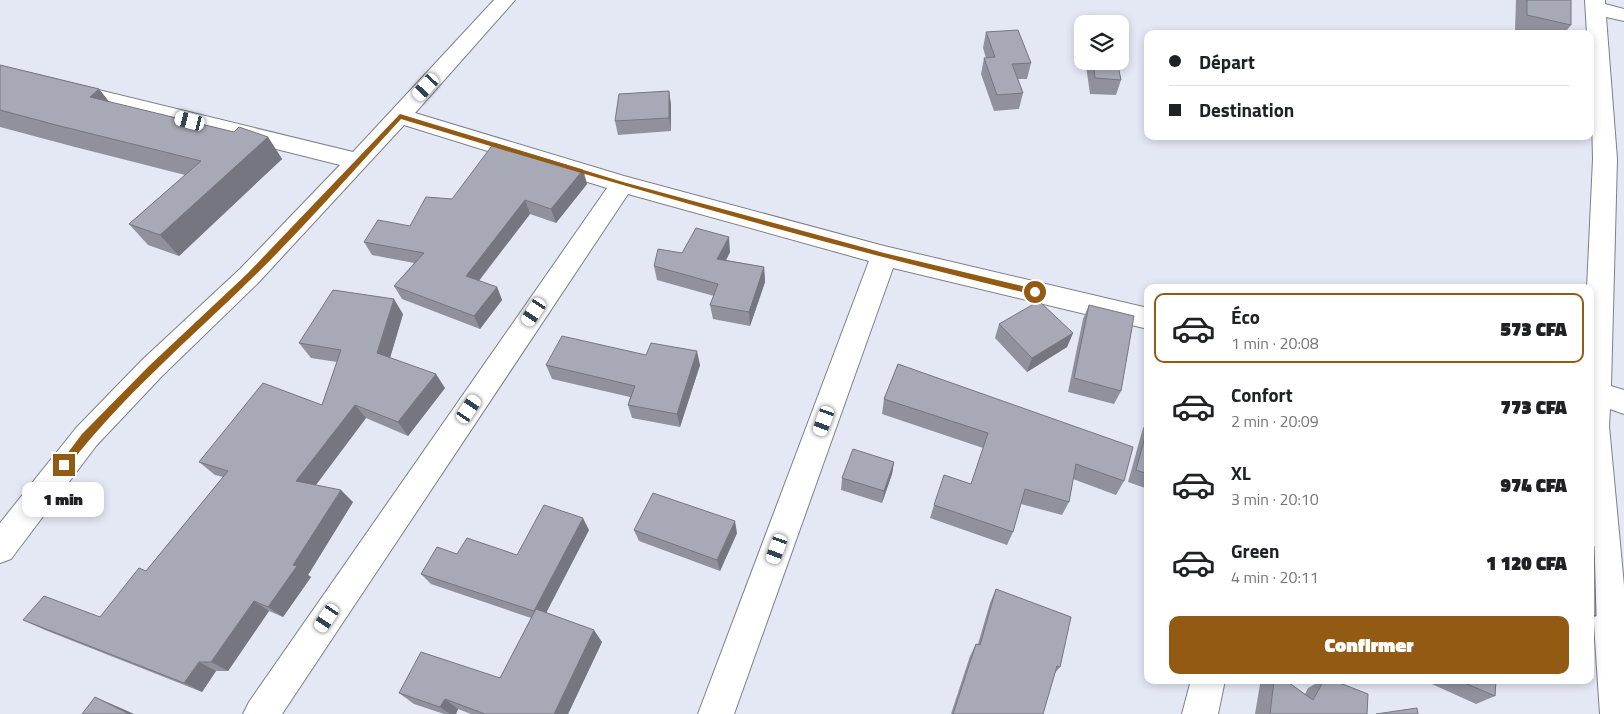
<!DOCTYPE html>
<html lang="fr">
<head>
<meta charset="utf-8">
<style>
  body { margin:0; font-family:"Titillium Web",sans-serif; background:#f2f2f2; color:#202124; height:100vh; display:flex; flex-direction:column; font-size:19px; white-space:nowrap }
  * { box-sizing:border-box; margin:0 }
  p { font-size:16px; color:#757577 }
  .icon { flex:none; width:28px; height:28px; fill:none; stroke:currentColor; stroke-width:2; stroke-linecap:round; stroke-linejoin:round }
  .map { position:relative; flex:1; overflow:hidden }
  .panel { position:absolute; left:1144px; top:284px; width:450px; height:400px; display:flex; flex-direction:column; background:#fff; border-radius:10px; box-shadow:0 2px 8px #0003 }
  .panel>* { flex:none }
  .guide { position:absolute; left:1144px; top:30px; width:450px; height:110px; border-radius:10px; box-shadow:0 2px 8px #0003; display:grid; align-content:center; height:110px; padding:0 25px; background:#fff }
  .fabs { position:absolute; left:1074px; top:15px; display:grid; gap:10px }
  .fabs a { display:grid; place-items:center; width:55px; height:55px; border-radius:10px; background:#fff; box-shadow:0 2px 8px #0003; font-size:25px }
  .end { position:absolute; width:22px; height:22px; margin:-11px; border:6px solid #925a13; background:#fff; box-shadow:0 0 0 2px #fff }
  .from { border-radius:50% }
  .bubble { position:absolute; height:35px; border-radius:10px; background:#fff; box-shadow:0 2px 8px #0003; font-size:16px; font-weight:800; line-height:35px; text-align:center }
  .car { position:absolute; width:15px; height:30px; margin:-15px -8px; border-radius:6px; box-shadow:0 0 4px 1px #0007; background:linear-gradient(#fff 24%,#345 0 40%,#fff 0 76%,#345 0 86%,#fff 0) }
  .guide b { display:flex; align-items:center; gap:18px; height:48px; font-size:19px }
  .guide b+b { border-top:1px solid #e0e0e0 }
  .guide i { width:12px; height:12px; background:#202124 }
  ul { padding:9px 0 0; list-style:none }
  li { display:flex; align-items:center; gap:15px; height:70px; margin:0 10px 8px; padding:0 15px; border:2px solid transparent; border-radius:10px }
  li div { flex:1 }
  li b { display:block; font-size:19px }
  li em { font-style:normal; font-weight:800 }
  li.current { border-color:#925a13 }
  li>.icon { width:45px; height:45px; stroke-width:1.5 }
  .button { display:flex; gap:10px; margin-top:auto; padding:10px 25px }
  .button a { flex:1; height:58px; border-radius:10px; background:#925a13; color:#fff; font-size:20px; font-weight:800; line-height:58px; text-align:center }
  .map>svg:first-child { display:block }
  .lines { fill:none; stroke-linecap:round; stroke-linejoin:round }
  .minor-casing { stroke:#7d808c; stroke-width:2 }
  .minor { fill:#fff; fill-rule:evenodd }
  .wall { fill:#90919d }
  .shaded-wall { fill:#75767f }
  .building { fill:#a7a9b6; stroke:#75767f }
  .route { fill:#925a13 }
</style>
</head>
<body>
<div class="map">
<svg width="1624" height="714" viewBox="0 0 1624 714">
  <rect width="100%" height="100%" fill="#e4e7f4"/>
  <g class="lines">
    <g class="minor-casing">
      <path id="minor" d="M494,0H515L415,113L624,176L884,246L1148,308V329L893,268L734,714H698L869,261L628,194L282,714H243L249,702L607,188L404,125L258,283L162,376L96,446L11,559L0,563V523L76,428L142,360L240,269L340,165L0,80V66L353,152Z
        M1585,0H1605V4L1624,9V21L1606,17L1617,159L1611,386L1624,390V414L1610,409L1609,426L1624,586V714H1600L1590,563V288H1587L1593,159L1590,34H1587Z
        M1191,680H1225L1218,714H1182Z"/>
    </g>
    <use href="#minor" class="minor"/>
  </g>
  <path class="wall" d="M1516,0H1571V25L1564,34H1529L1515,30Z
    M986,32L1031,63L1027,79H1018L1023,93L1019,109L994,111L981,74L984,58H986L983,48Z
    M1088,61H1117L1121,80L1116,95L1090,94L1086,66Z
    M0,65L99,89L109,102L234,132L268,137L282,159L179,256L148,245L129,224L185,175L75,147L0,127Z
    M669,91L671,105V131L618,135L615,121Z
    M583,170L587,184L556,223L530,214L479,281L497,287L502,300L480,329L402,299L394,286L414,263L372,255L364,242L410,226L452,199Z
    M730,252L726,260L764,267L765,282L750,326L713,319L710,305L714,296L657,280L654,266L682,253Z
    M1089,305L1121,391L1114,404L1068,392L1083,319Z
    M403,314L390,358L445,388L408,436L366,418L316,485L353,502L308,575L311,577L283,617L269,611L228,671H216L202,692L45,630L23,620L100,617L146,571L223,477L215,475L199,462L322,405L337,362L311,358L299,343Z
    M999,324L1073,333L1067,347L1027,372L995,338Z
    M646,355L700,365L680,427L632,418L628,405L630,397L552,379L546,365Z
    M898,364L1124,481L1116,495L1073,479L1069,502L1062,515L1021,504L1013,532L1007,545L930,518L934,505L971,484L983,448L882,414L884,399Z
    M1148,420V489L1128,482L1143,428Z
    M894,462L892,474L882,503L841,490L842,478Z
    M589,530L546,612L602,642L568,714H471L458,709L456,714H444L414,704L399,693L500,678L531,618L431,584L421,574L457,554L517,555Z
    M634,530L737,533L720,571L639,541Z
    M1590,545L1596,616L1590,619Z
    M996,589L1060,667L1054,674L1043,714H951L970,656L976,644H978L990,603Z
    M1265,680H1285L1305,694L1308,688L1322,680H1332L1367,714H1255L1260,684Z
    M1423,680H1496L1495,696L1476,704Z"/>
  <path class="shaded-wall" d="M99,89L117,112L90,97Z
    M669,91L671,105V131L669,118Z
    M268,137L282,159L179,256L160,235Z
    M583,170L587,184L556,223L551,209Z
    M525,200L530,214L472,289L466,276Z
    M729,237L730,252L719,274L717,259Z
    M764,267L765,282L750,326L749,312Z
    M497,287L502,300L480,329L474,316Z
    M394,299L403,314L387,368L377,353Z
    M1073,333L1067,347L1027,372L1032,358Z
    M697,351L700,365L680,427L677,414Z
    M436,374L445,388L408,436L398,422Z
    M355,405L366,418L309,494L296,481Z
    M894,462L892,474L882,503L884,491Z
    M341,490L353,502L308,575L311,577L283,617L268,607L293,565Z
    M583,518L589,530L542,621L534,611Z
    M735,521L737,533L720,571L717,560Z
    M254,601L269,611L228,671L211,662Z
    M594,630L602,642L568,714H554Z
    M199,662L216,671L202,692L184,683Z
    M95,697L123,709L134,714H129Z
    M445,699L458,709L456,714H450L440,707Z"/>
  <path class="building" d="M1527,0H1571V25L1527,15Z
    M1018,30L1031,63L1012,64L1023,93L997,95L984,58L995,57L986,32Z
    M1093,61H1117L1121,80L1095,78Z
    M0,65L99,89L90,97L234,132L239,127L268,137L160,235L129,224L201,161L56,125L0,110Z
    M669,91V118L615,121L619,94Z
    M494,143L583,170L551,209L525,200L466,276L497,287L474,316L394,286L424,253L364,242L378,220L410,226L426,197L452,199Z
    M696,228L729,237L717,259L764,267L749,312L710,305L718,284L654,266L658,249L682,253Z
    M333,290L394,299L377,353L436,374L398,422L355,405L296,481L341,490L293,565L297,566L268,607L254,601L211,662H199L184,683L23,620L44,596L100,617L139,568L146,571L228,471L199,462L263,383L322,405L341,350L299,343Z
    M1039,301L1073,333L1032,358L999,324Z
    M1089,305L1134,316L1121,391L1074,378Z
    M562,336L646,355L651,343L697,351L677,414L628,405L635,386L546,365Z
    M898,364L1133,447L1124,481L1076,464L1069,502L1025,489L1013,532L934,505L944,475L971,484L988,433L884,399Z
    M1148,426V474L1136,470Z
    M853,449L894,462L884,491L842,478Z
    M653,493L735,521L717,560L634,530Z
    M544,505L583,518L534,611L421,574L437,547L457,554L467,538L517,555Z
    M1590,545L1594,546L1596,616L1590,614Z
    M996,589L1071,617L1060,667L1057,666L1043,714H953L976,644L980,645Z
    M536,609L594,630L554,714H485L445,699L440,707L399,693L421,652L500,678Z
    M1274,680H1285L1313,700L1324,680H1332L1368,694L1367,714H1270Z
    M1458,680H1496L1495,696Z
    M95,697L129,714H82Z
    M1417,708L1418,714H1376Z"/>
  <path class="route" d="M400,114L623,182L884,253L1035,289L1039,292L1035,295C821,244 611,183 401,119C351,173 303,229 250,280C188,341 120,398 67,468H61V462L82,434L149,366L247,274Z"/>
</svg>
<div class="fabs">
<a><svg class="icon" aria-label="layers" viewBox="0 0 24 24"><path d="M12 4l9 5-9 5-9-5zM3 14l9 5 9-5"/></svg></a>
</div>
<i class="end from" style="left:1035px;top:292px"></i>
<i class="end" style="left:64px;top:465px"></i>
<div class="bubble" style="left:22px;top:482px;width:82px">1 min</div>
<i class="car" style="left:426px;top:87px;rotate:222deg"></i>
<i class="car" style="left:190px;top:121px;rotate:284deg"></i>
<i class="car" style="left:534px;top:312px;rotate:214deg"></i>
<i class="car" style="left:469px;top:409px;rotate:34deg"></i>
<i class="car" style="left:824px;top:421px;rotate:200deg"></i>
<i class="car" style="left:777px;top:549px;rotate:200deg"></i>
<i class="car" style="left:327px;top:618px;rotate:214deg"></i>
<div class="guide">
<b><i class="from"></i>Départ</b>
<b><i></i>Destination</b>
</div>
<section class="panel">
<ul>
<li class="current"><svg class="icon" aria-label="car" viewBox="0 0 24 24"><path d="M5 17H2v-5l4-1 3-4h7l3 4 3 1v5h-3M9 17h6M6 11h13"/><circle cx="7" cy="17" r="2"/><circle cx="17" cy="17" r="2"/></svg><div><b>Éco</b><p>1 min · 20:08</p></div><em>573 CFA</em></li>
<li><svg class="icon" aria-label="car" viewBox="0 0 24 24"><path d="M5 17H2v-5l4-1 3-4h7l3 4 3 1v5h-3M9 17h6M6 11h13"/><circle cx="7" cy="17" r="2"/><circle cx="17" cy="17" r="2"/></svg><div><b>Confort</b><p>2 min · 20:09</p></div><em>773 CFA</em></li>
<li><svg class="icon" aria-label="car" viewBox="0 0 24 24"><path d="M5 17H2v-5l4-1 3-4h7l3 4 3 1v5h-3M9 17h6M6 11h13"/><circle cx="7" cy="17" r="2"/><circle cx="17" cy="17" r="2"/></svg><div><b>XL</b><p>3 min · 20:10</p></div><em>974 CFA</em></li>
<li><svg class="icon" aria-label="car" viewBox="0 0 24 24"><path d="M5 17H2v-5l4-1 3-4h7l3 4 3 1v5h-3M9 17h6M6 11h13"/><circle cx="7" cy="17" r="2"/><circle cx="17" cy="17" r="2"/></svg><div><b>Green</b><p>4 min · 20:11</p></div><em>1 120 CFA</em></li>
</ul>
<div class="button"><a>Confirmer</a></div>
</section>
</div>
</body>
</html>
